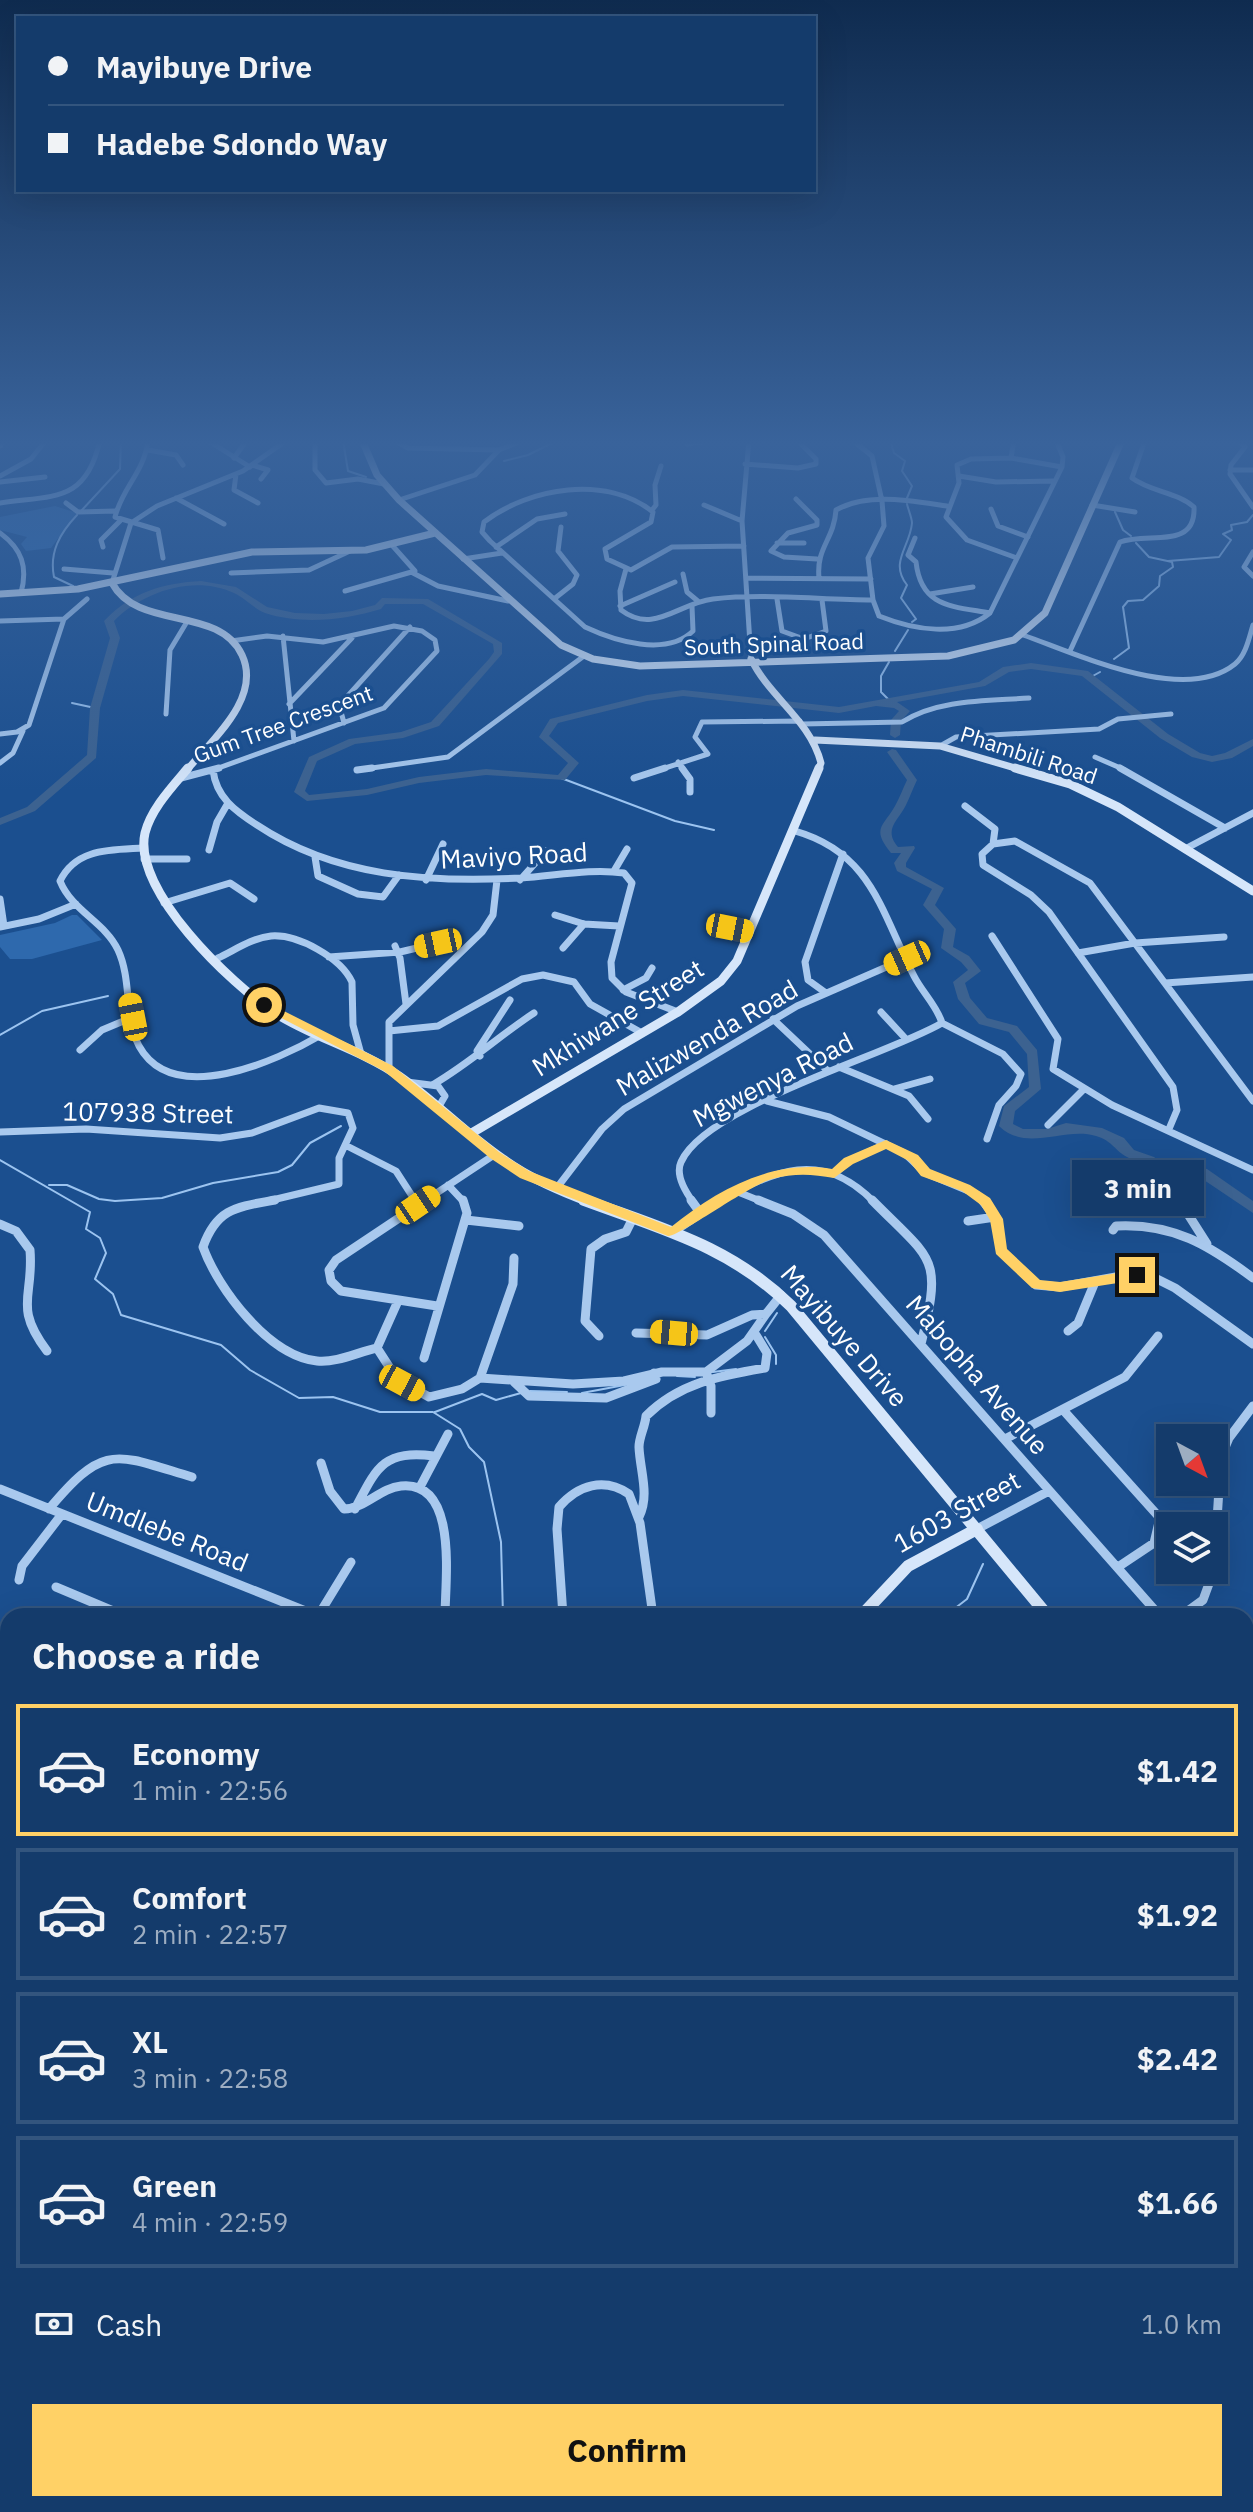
<!DOCTYPE html>
<html lang="en">
<head>
<meta charset="utf-8">
<style>
  body { margin:0; font-family:"IBM Plex Sans",sans-serif; background:#214673; color:#f1f3f6; height:100vh; display:flex; flex-direction:column; font-size:30px; white-space:nowrap }
  * { box-sizing:border-box; margin:0 }
  p { font-size:26px; color:#9dadc1 }
  .icon { flex:none; width:44px; height:44px; fill:none; stroke:currentColor; stroke-width:2; stroke-linecap:round; stroke-linejoin:round }
  .map { position:relative; flex:1; overflow:hidden }
  .sheet { position:absolute; left:0px; top:1608px; width:1254px; height:904px; display:flex; flex-direction:column; background:#143b6b; border-radius:24px 24px 0 0; box-shadow:0 8px 32px #0002,0 0 0 2px #33557e }
  .sheet>* { flex:none }
  .guide { position:absolute; left:16px; top:16px; width:800px; height:176px; border-radius:0px; box-shadow:0 8px 32px #0002,0 0 0 2px #33557e; display:grid; align-content:center; height:176px; padding:0 32px; background:#143b6b }
  .needle { width:52px; rotate:139deg }
  .buttons { position:absolute; left:1156px; top:1424px; display:grid; gap:16px }
  .buttons a { display:grid; place-items:center; width:72px; height:72px; border-radius:0px; background:#143b6b; box-shadow:0 8px 32px #0002,0 0 0 2px #33557e; font-size:40px }
  .end { position:absolute; width:36px; height:36px; margin:-18px; border:10px solid #ffd166; background:#111; box-shadow:0 0 0 4px #111 }
  .from { border-radius:50% }
  .bubble { position:absolute; height:56px; border-radius:0px; background:#143b6b; box-shadow:0 8px 32px #0002,0 0 0 2px #33557e; font-size:26px; font-weight:700; line-height:56px; text-align:center }
  .car { position:absolute; width:24px; height:48px; margin:-24px -12px; border-radius:10px; box-shadow:0 0 6px 2px #0007; background:linear-gradient(#f5c518 24%,#345 0 40%,#f5c518 0 76%,#345 0 86%,#f5c518 0) }
  .guide b { display:flex; align-items:center; gap:28px; height:76px; font-size:30px }
  .guide b+b { border-top:2px solid #33557e }
  .guide i { width:20px; height:20px; background:#f1f3f6 }
  ul { padding:0; list-style:none }
  li { display:flex; align-items:center; gap:24px; height:132px; margin:0 16px 12px; padding:0 16px; border:4px solid #33557e; border-radius:0px }
  li div { flex:1 }
  li b { display:block; font-size:30px }
  li em { font-style:normal; font-weight:700 }
  li.selected { border-color:#ffd166 }
  li>.icon { width:72px; height:72px; stroke-width:1.5 }
  h2 { padding:0 32px; font-size:36px; line-height:96px }
  .pay { display:flex; align-items:center; gap:20px; height:88px; padding:0 32px; font-size:30px }
  .pay p { margin-inline-start:auto }
  .primary-button { display:flex; gap:16px; margin-top:auto; padding:16px 32px }
  .primary-button a { flex:1; height:92px; border-radius:0px; background:#ffd166; color:#111; font-size:32px; font-weight:700; line-height:92px; text-align:center }
  .map>svg:first-child { display:block }
  .green { fill:#2e69ad }
  .lines { fill:none; stroke-linecap:round; stroke-linejoin:round }
  .stream-far1 { stroke:#9cc4f0; stroke-width:2 }
  .stream { stroke:#9cc4f0; stroke-width:3 }
  .river { fill:#3c6290; fill-rule:evenodd }
  .street-far3 { stroke:#a9c9ee; stroke-width:5 }
  .street-far2 { stroke:#a9c9ee; stroke-width:7 }
  .street-far1 { stroke:#a9c9ee; stroke-width:9 }
  .street { stroke:#a9c9ee; stroke-width:12 }
  .secondary-far3 { stroke:#d6e6fa; stroke-width:7 }
  .secondary-far2 { stroke:#d6e6fa; stroke-width:9 }
  .secondary-far1 { stroke:#d6e6fa; stroke-width:12 }
  .secondary { stroke:#d6e6fa; stroke-width:16 }
  .rail { stroke:#fff; stroke-width:3; stroke-dasharray:20 9; stroke-linecap:butt }
  .route { fill:#ffd166 }
  .labels { text-anchor:middle; stroke-width:7; stroke-linejoin:round; paint-order:stroke }
  .far-street-label { font-size:22px; fill:#fff; stroke:#1b4f8f }
  .street-label { font-size:26px; fill:#fff; stroke:#1b4f8f }
</style>
</head>
<body>
<div class="map">
<svg width="1253" height="2512" viewBox="0 0 1253 2512">
  <rect width="100%" height="100%" fill="#1b4f8f"/>
  <path class="green" d="M55,506L77,513L51,548L26,551L21,544L27,537L0,530V517Z
    M72,915H77L102,940L32,959H10L0,947V935L55,923Z"/>
  <g class="lines">
    <path class="stream-far1" d="M343,440L348,471L366,477
      M890,440L894,453L905,461L902,471L912,486L907,498
      M504,461L528,455L558,440
      M907,504C908,509 912,518 912,523C910,547 889,562 907,585L901,598L916,619L912,622
      M82,510L120,469L121,440
      M1115,512L1123,530L1131,536
      M1168,561L1219,557L1231,540L1223,534L1232,530L1231,525L1247,522L1253,515
      M73,586L54,577C49,552 60,533 77,515
      M895,651L908,630
      M1114,659L1129,648L1123,607L1128,601L1143,600L1159,586L1160,576L1173,567L1172,562L1149,557L1136,543
      M1091,677L1100,672
      M888,699L881,692V676L889,662
      M72,703L95,708
      M561,778L675,821L714,830
      M0,1035L42,1011L108,996
      M0,1160L90,1212L86,1229L100,1238L106,1253L95,1279L113,1294L121,1315L221,1345L250,1370L299,1398L333,1397L380,1412H433L460,1429L469,1447L484,1462L501,1542L503,1616
      M49,1185H67L99,1199L115,1201L162,1198L213,1183L278,1172L292,1165L310,1143L341,1126
      M765,1331L777,1313
      M765,1337L776,1355V1364
      M713,1372L736,1369
      M677,1376L695,1377
      M530,1391L567,1392
      M582,1393L630,1384
      M435,1412L482,1394L496,1400L521,1393
      M945,1616L967,1599L983,1564
      M0,1644L8,1645"/>
    <path class="stream" d="M0,2192L8,2191
      M1246,2285L1253,2286
      M883,2504L886,2512"/>
    <path class="river" d="M201,581L236,587L267,607L295,613L324,614L352,611L375,605L382,598L428,599L502,643V654L439,726L403,738L355,744L317,761L305,791L309,795L367,789L419,777L486,769L558,775L568,763L539,737L550,719L647,695L683,690L839,707L979,682L1003,667L1031,663L1088,671L1168,734L1200,753L1212,756L1225,753L1253,739V746L1232,758L1212,762L1192,757L1160,738L1082,676L1031,669L1009,672L985,686L897,702L910,711L901,721L900,735L895,738L890,735L891,720L899,711L894,708L876,706L839,713L683,696L647,701L558,723L549,736L579,763L565,780L486,775L419,783L367,795L307,801L294,792L309,757L349,739L401,732L431,722L489,659L494,652L493,644L423,604H385L381,609C345,620 302,625 265,613C253,608 245,598 234,593C194,574 142,592 114,621L120,638L100,708L96,758L35,811L0,825V818L27,807L87,755L90,708L110,638L104,621L106,619C132,592 164,583 201,581Z
      M892,749L896,750L917,780C913,788 910,797 906,805C898,821 883,829 898,847L914,846L915,848L906,863V867L944,888L935,905L956,929L953,947L969,956L981,971L965,983L970,998L987,1018L1017,1026L1037,1050L1041,1089L1015,1111L1013,1124L1023,1129H1047L1066,1123L1102,1128L1124,1138L1134,1150L1154,1157L1171,1171L1184,1164L1207,1169L1253,1201V1213L1198,1176L1187,1174L1177,1181C1162,1179 1157,1170 1144,1163C1139,1160 1132,1160 1127,1157C1115,1151 1113,1141 1096,1136C1065,1126 1026,1153 999,1126L1004,1106L1029,1087L1027,1054L1009,1032L979,1024L958,999L953,982L968,970L961,962L941,948L944,929L923,905L932,889L897,871L894,863L901,853H891C871,828 883,827 895,806C900,797 903,788 907,780L887,752Z"/>
    <path class="street-far3" d="M148,440C145,471 122,488 115,517L158,530L163,558
      M207,440L250,467
      M315,440V470L326,483L358,479L384,484
      M393,440L408,448L498,450
      M682,440L687,444L718,440
      M749,440L742,521L751,659
      M852,440L872,456L882,501L884,526L868,558L873,600L879,616C914,630 959,638 990,613L1062,467L1063,457L1056,440
      M1014,440L1011,458L971,459L957,465L959,483L946,517L967,540L1017,558
      M1237,440L1245,447L1231,465L1230,474L1253,507
      M148,450L176,455L183,465
      M234,458L247,440
      M1011,458L1062,467
      M745,464L798,468L816,464V459L797,440
      M252,465L268,470L261,479
      M1230,470H1253
      M236,474L234,490L258,503
      M0,476L31,459L46,440
      M959,476L996,482L1053,481
      M0,482L45,477
      M176,498L224,524
      M796,499L817,520V525L788,533L771,551L784,557L817,559
      M399,500L475,475L499,450L524,440
      M0,503C54,495 86,503 100,440
      M66,503L78,512L115,511
      M704,505L742,521
      M1092,505L1135,512
      M991,509L998,526L1028,537
      M652,510L656,505L655,485L661,466
      M0,533C22,549 28,567 21,593
      M915,538L908,555L916,562C921,607 951,606 990,613
      M777,543H804
      M103,547L101,540L120,521
      M496,547L537,519L565,514
      M1253,552L1244,567L1253,576
      M463,559L502,553
      M64,569L113,573
      M626,569L620,591L621,610C654,635 678,603 713,599C765,593 821,600 873,600
      M231,573L309,570L350,551
      M413,573L438,586L508,601
      M683,574L687,592L699,602
      M746,578L871,579
      M819,578C816,547 834,540 836,510C868,492 912,501 947,506
      M112,583L131,523L157,506L243,471L287,440
      M345,591L415,571L391,544
      M930,594L973,587
      M554,599L573,584L577,575L558,551L561,527
      M777,599L782,631L804,639L826,631L822,600
      M620,606L675,582
      M692,606L693,631C666,657 615,641 585,627L490,541L482,532L484,522C530,487 606,475 653,512L651,522L605,549L607,559L631,570L672,547L744,546
      M0,621L64,619
      M1023,635C1077,654 1184,705 1235,664C1246,655 1249,638 1253,625
      M283,636L294,741
      M1070,651L1120,542C1149,532 1196,550 1194,507C1177,492 1151,492 1132,478L1145,440
      M289,704L352,638
      M166,714L170,650L188,620
      M344,723L340,708L344,700L410,627
      M802,724L902,722C938,699 987,701 1029,698
      M0,734L17,732L29,725L64,619L87,599
      M940,746L956,737L1099,729L1118,719L1171,714
      M1095,757L1125,770
      M678,762L684,770
      M0,763L13,753L23,731
      M213,770L384,708L437,651L435,640L422,631L394,626L323,642L267,636L231,641
      M358,770L448,757L584,656
      M659,770L708,754L695,737L702,722L800,721"/>
    <path class="street-far2" d="M682,768L690,779V792
      M1120,768L1225,828
      M213,770C216,797 235,811 257,825C335,877 429,883 521,878C554,876 591,868 624,873L632,883L611,962L612,978L626,992L678,1012
      M357,770L372,768
      M181,778L219,768
      M634,778L665,768
      M965,806L995,829L993,844
      M795,831C872,853 881,912 914,976C922,992 937,1006 942,1023
      M143,848C111,850 76,848 60,881C72,911 105,922 118,950C132,980 124,1017 139,1046C173,1108 277,1061 321,1035
      M1185,849L1253,813
      M209,850L217,822L228,803
      M315,857L318,876L358,894L383,897L399,875
      M144,859H187
      M614,871L627,849
      M426,880L443,844
      M520,880L546,851
      M0,899L4,926
      M164,903L230,883L254,899
      M555,915L584,924L619,926
      M710,924L750,932
      M0,927L39,919L76,904
      M992,936L1058,1039L1053,1069L1112,1105L1253,1170
      M395,946L400,958L406,1004
      M563,948L584,924
      M1078,953L1135,943L1224,937
      M329,957L400,952L438,943
      M218,958C235,950 252,938 271,936C298,934 341,958 352,982L353,1025L361,1054
      M1165,983L1253,977
      M623,990L646,978L652,968
      M826,993L808,980L805,962L843,854
      M881,1012L905,1038
      M773,1019L828,1071
      M942,1023L1003,1054L1021,1074L1016,1086L999,1105L987,1139
      M389,1031L438,1026L522,979L543,975L574,982L590,1004L642,1033
      M80,1050L102,1030L133,1017
      M480,1056L477,1051L510,1000
      M839,1067L909,1096L928,1119
      M389,1069V1022L482,932L493,915L497,880
      M407,1082L438,1086L445,1096L438,1108
      M434,1084C470,1063 499,1036 534,1013
      M894,1089L930,1079
      M767,1101L829,1117L904,1153L925,1173L978,1195L984,1202
      M1048,1125L1083,1090
      M1169,1129L1177,1110L1173,1087L1049,912L1031,895L983,865L982,854L993,844L1015,841L1090,883L1253,1101
      M0,1132L86,1129L220,1138L252,1133L319,1108L348,1113L353,1128L339,1158V1184L264,1202
      M347,1146L396,1171L416,1202
      M834,1174L849,1161L886,1144
      M448,1185L464,1202
      M556,1189L602,1129L624,1109L797,1006L907,958
      M738,1192L763,1202
      M1079,1194C1111,1182 1156,1170 1181,1202
      M423,1202L494,1155
      M693,1202C685,1191 675,1175 681,1162C705,1106 888,1055 942,1023
      M716,1202C774,1172 820,1147 874,1202"/>
    <path class="street-far1" d="M275,1200C237,1207 217,1208 203,1247C218,1289 269,1356 317,1361C337,1363 358,1352 377,1348
      M415,1200L418,1205
      M426,1200L336,1260L329,1270L331,1281L341,1291L437,1306
      M691,1200L699,1211
      M758,1200L793,1214L824,1235L1160,1616
      M872,1200C933,1262 943,1255 921,1344
      M982,1200L997,1219L1001,1251L1036,1285L1060,1287L1127,1275L1151,1276L1175,1288L1253,1344
      M1179,1200L1207,1244
      M466,1220L519,1226
      M968,1221L995,1217
      M0,1224L16,1231L30,1250C34,1297 13,1306 47,1351
      M1113,1230L1116,1226C1173,1223 1209,1245 1253,1278
      M673,1232L720,1200
      M398,1301L377,1348L397,1379L429,1397L462,1389L480,1378L573,1384L624,1381L662,1372H706L747,1341L766,1314
      M1068,1331L1078,1323L1095,1282
      M636,1333L707,1335L752,1315L766,1314L781,1295
      M599,1336L585,1321L591,1249L605,1239L626,1232L633,1218
      M424,1358L467,1213L463,1200
      M707,1375L711,1386V1413
      M480,1378L513,1284L514,1258
      M514,1382L529,1396L606,1398L656,1379L654,1373
      M1064,1411L1160,1518L1154,1543L1118,1567
      M1005,1439L1125,1377L1158,1336
      M321,1463L330,1491L344,1509C366,1508 380,1488 401,1486C459,1480 445,1581 445,1616
      M420,1487L448,1434
      M0,1489L318,1616
      M49,1509C105,1442 115,1454 192,1477
      M355,1509C377,1467 383,1450 434,1456
      M639,1517C650,1495 640,1471 639,1447C639,1437 645,1427 646,1416C679,1383 719,1376 765,1368L767,1353L756,1335
      M977,1529L1049,1491
      M1214,1568L1221,1457L1229,1438L1253,1406
      M19,1580L22,1566L62,1514
      M56,1587L125,1616
      M318,1616L351,1562
      M563,1616L557,1529L559,1507C578,1485 604,1477 629,1494L640,1523L653,1616
      M1181,1616L1203,1600L1214,1570
      M1248,1688L1253,1640
      M0,1730L8,1729"/>
    <path class="street" d="M1246,1872L1253,1864
      M1246,2022L1253,2025
      M0,2137L8,2141
      M1246,2211L1253,2213
      M0,2408L8,2399
      M1246,2483L1253,2485
      M20,2504V2512
      M314,2512L326,2504
      M937,2512L938,2504
      M1109,2512L1116,2504"/>
    <path class="secondary-far3" d="M362,440L377,475L399,500L561,645L593,659L640,666L948,656L1014,640L1045,613L1122,440
      M0,445L2,440
      M112,583C138,631 219,605 242,655C262,698 212,740 187,770
      M0,594L78,589L252,552L366,550L435,533
      M751,659C770,698 810,720 821,763L818,770
      M815,740L940,746L1022,770"/>
    <path class="secondary-far2" d="M188,768C172,787 151,809 145,833C132,890 231,984 275,1013C314,1038 360,1049 399,1076C435,1101 466,1134 503,1159C529,1178 559,1191 589,1202
      M1015,768L1070,784L1118,807L1253,891
      M470,1134L678,1012L721,981L737,961L819,768"/>
    <path class="secondary-far1" d="M584,1200C662,1229 730,1246 791,1306L1048,1616
      M861,1616L908,1566L977,1529"/>
    <path class="secondary" d="M1246,1788L1253,1793
      M128,2512L140,2504"/>
    <path class="rail" d="M1246,2327L1253,2328
      M562,2512L570,2504"/>
  </g>
  <linearGradient id="sky" x2="0" y2="1"><stop stop-color="#0f2b4f"/><stop offset="0.56" stop-color="#39639b"/><stop offset="1" stop-color="#39639b" stop-opacity="0"/></linearGradient>
  <rect width="1253" height="791" fill="url(#sky)"/>
  <path class="route" d="M264,1001L393,1066L499,1152L529,1171L671,1227C717,1190 772,1159 832,1169L844,1158L886,1140L918,1155L930,1169L970,1185L990,1198L1003,1219L1007,1249L1040,1280L1060,1282L1137,1270L1144,1275L1137,1280L1060,1292L1032,1288L996,1254L990,1220L981,1205L962,1191L921,1176L909,1161L886,1149L853,1164L834,1178C812,1174 794,1173 772,1179C749,1185 679,1237 668,1236L520,1178L490,1158L384,1071L260,1007Z"/>
  <g class="labels">
    <g class="far-street-label">
      <text transform="translate(774 644) rotate(-2)" y="8">South Spinal Road</text>
      <text transform="translate(283 724) rotate(-20)" y="8">Gum Tree Crescent</text>
      <text transform="translate(1029 755) rotate(18)" y="8">Phambili Road</text>
    </g>
    <g class="street-label">
      <text transform="translate(514 856) rotate(-3)" y="9">Maviyo Road</text>
      <text transform="translate(618 1018) rotate(-32)" y="9">Mkhiwane Street</text>
      <text transform="translate(707 1038) rotate(-30)" y="9">Malizwenda Road</text>
      <text transform="translate(773 1080) rotate(-27)" y="9">Mgwenya Road</text>
      <text transform="translate(148 1113) rotate(1)" y="9">107938 Street</text>
      <text transform="translate(844 1336) rotate(49)" y="9">Mayibuye Drive</text>
      <text transform="translate(977 1375) rotate(49)" y="9">Mabopha Avenue</text>
      <text transform="translate(957 1512) rotate(-29)" y="9">1603 Street</text>
      <text transform="translate(167 1532) rotate(22)" y="9">Umdlebe Road</text>
    </g>
  </g>
</svg>
<div class="buttons">
<a><svg class="needle" viewBox="-14 -14 28 28"><path d="M0-13l5 13h-10z" fill="#e53935"/><path d="M0 13l5-13h-10z" fill="#9dadc1"/></svg></a>
<a><svg class="icon" aria-label="layers" viewBox="0 0 24 24"><path d="M12 4l9 5-9 5-9-5zM3 14l9 5 9-5"/></svg></a>
</div>
<i class="end from" style="left:264px;top:1005px"></i>
<i class="end" style="left:1137px;top:1275px"></i>
<div class="bubble" style="left:1072px;top:1160px;width:132px">3 min</div>
<i class="car" style="left:730px;top:928px;rotate:101deg"></i>
<i class="car" style="left:438px;top:943px;rotate:258deg"></i>
<i class="car" style="left:907px;top:958px;rotate:246deg"></i>
<i class="car" style="left:133px;top:1017px;rotate:349deg"></i>
<i class="car" style="left:418px;top:1205px;rotate:56deg"></i>
<i class="car" style="left:674px;top:1333px;rotate:275deg"></i>
<i class="car" style="left:402px;top:1383px;rotate:118deg"></i>
<div class="guide">
<b><i class="from"></i>Mayibuye Drive</b>
<b><i></i>Hadebe Sdondo Way</b>
</div>
<section class="sheet">
<h2>Choose a ride</h2>
<ul>
<li class="selected"><svg class="icon" aria-label="car" viewBox="0 0 24 24"><path d="M5 17H2v-5l4-1 3-4h7l3 4 3 1v5h-3M9 17h6M6 11h13"/><circle cx="7" cy="17" r="2"/><circle cx="17" cy="17" r="2"/></svg><div><b>Economy</b><p>1 min · 22:56</p></div><em>$1.42</em></li>
<li><svg class="icon" aria-label="car" viewBox="0 0 24 24"><path d="M5 17H2v-5l4-1 3-4h7l3 4 3 1v5h-3M9 17h6M6 11h13"/><circle cx="7" cy="17" r="2"/><circle cx="17" cy="17" r="2"/></svg><div><b>Comfort</b><p>2 min · 22:57</p></div><em>$1.92</em></li>
<li><svg class="icon" aria-label="car" viewBox="0 0 24 24"><path d="M5 17H2v-5l4-1 3-4h7l3 4 3 1v5h-3M9 17h6M6 11h13"/><circle cx="7" cy="17" r="2"/><circle cx="17" cy="17" r="2"/></svg><div><b>XL</b><p>3 min · 22:58</p></div><em>$2.42</em></li>
<li><svg class="icon" aria-label="car" viewBox="0 0 24 24"><path d="M5 17H2v-5l4-1 3-4h7l3 4 3 1v5h-3M9 17h6M6 11h13"/><circle cx="7" cy="17" r="2"/><circle cx="17" cy="17" r="2"/></svg><div><b>Green</b><p>4 min · 22:59</p></div><em>$1.66</em></li>
</ul>
<div class="pay"><svg class="icon" aria-label="cash" viewBox="0 0 24 24"><path d="M3 7h18v10H3z"/><circle cx="12" cy="12" r="2"/></svg>Cash<p>1.0 km</p></div>
<div class="primary-button"><a>Confirm</a></div>
</section>
</div>
</body>
</html>
